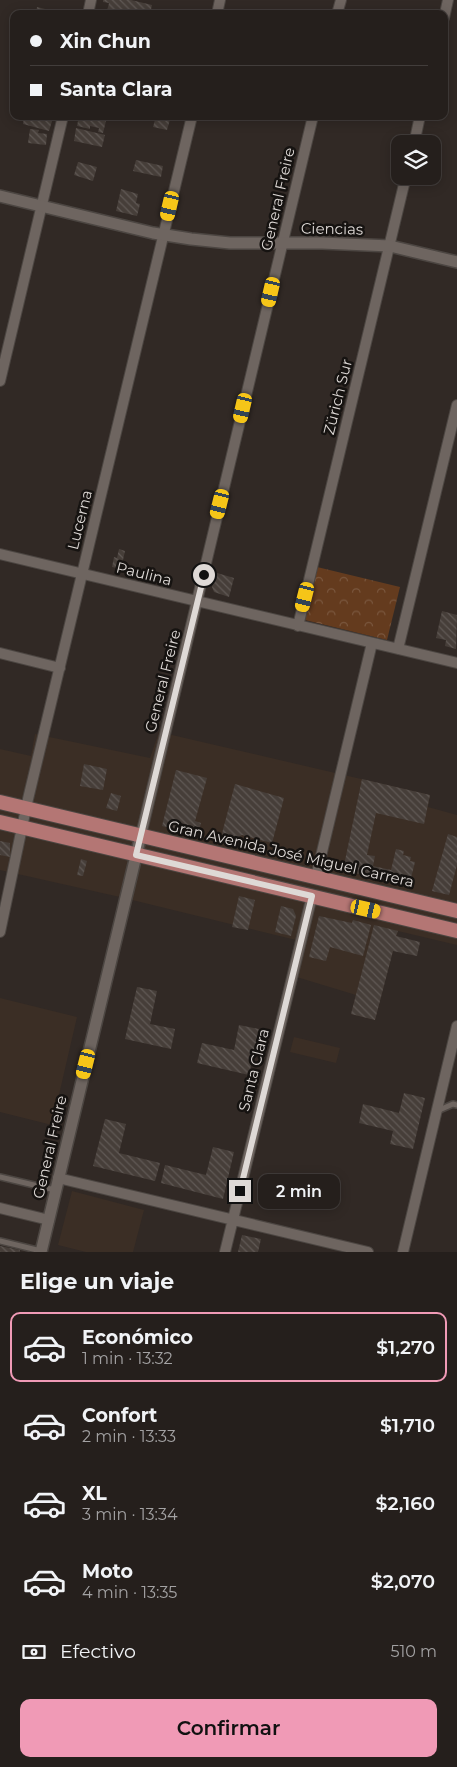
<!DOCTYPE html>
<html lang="es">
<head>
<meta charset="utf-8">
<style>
  body { margin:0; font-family:Montserrat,sans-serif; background:#2d2725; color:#f1f3f6; height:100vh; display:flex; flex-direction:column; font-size:19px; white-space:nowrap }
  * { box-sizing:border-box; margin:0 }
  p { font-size:16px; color:#a3a2a3 }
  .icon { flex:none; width:28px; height:28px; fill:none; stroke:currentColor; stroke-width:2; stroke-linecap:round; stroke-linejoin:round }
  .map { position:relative; height:1252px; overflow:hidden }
  .side { display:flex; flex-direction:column; background:#251f1c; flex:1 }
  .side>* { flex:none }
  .top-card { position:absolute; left:10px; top:10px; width:438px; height:110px; border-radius:10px; box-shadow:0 2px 12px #0003,0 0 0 1px #423d3b; display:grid; align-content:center; height:110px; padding:0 20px; background:#251f1c }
  .buttons { position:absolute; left:391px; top:135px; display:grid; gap:10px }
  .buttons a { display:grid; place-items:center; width:50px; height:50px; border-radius:10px; background:#251f1c; box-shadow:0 2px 12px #0003,0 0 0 1px #423d3b; font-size:25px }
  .end { position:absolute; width:22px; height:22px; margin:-11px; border:6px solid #ded9d6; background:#111; box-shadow:0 0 0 2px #111 }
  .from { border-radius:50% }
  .bubble { position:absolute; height:35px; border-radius:10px; background:#251f1c; box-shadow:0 2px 12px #0003,0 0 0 1px #423d3b; font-size:16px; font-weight:600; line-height:35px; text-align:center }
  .car { position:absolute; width:15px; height:30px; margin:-15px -8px; border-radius:6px; box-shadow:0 0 4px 1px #0007; background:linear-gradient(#f5c518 24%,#345 0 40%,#f5c518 0 76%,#345 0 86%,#f5c518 0) }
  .top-card b { display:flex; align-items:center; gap:18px; height:48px; font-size:19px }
  .top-card b+b { border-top:1px solid #423d3b }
  .top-card i { width:12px; height:12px; background:#f1f3f6 }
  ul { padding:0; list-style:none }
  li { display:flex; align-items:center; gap:15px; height:70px; margin:0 10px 8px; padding:0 10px; border:2px solid transparent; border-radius:10px }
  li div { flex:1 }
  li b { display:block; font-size:19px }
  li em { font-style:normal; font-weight:600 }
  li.current { border-color:#f09ab6 }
  li>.icon { width:45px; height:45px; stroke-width:1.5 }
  h2 { padding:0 20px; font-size:22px; line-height:60px }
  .pay { display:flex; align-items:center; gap:12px; height:55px; padding:0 20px; font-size:19px }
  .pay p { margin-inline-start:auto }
  .button { display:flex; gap:10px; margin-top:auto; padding:10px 20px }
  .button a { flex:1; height:58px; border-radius:10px; background:#f09ab6; color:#111; font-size:20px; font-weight:600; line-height:58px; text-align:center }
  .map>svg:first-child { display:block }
  .built { fill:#3b2e25 }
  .forest { fill:url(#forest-crowns) }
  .building { fill:url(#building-back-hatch) }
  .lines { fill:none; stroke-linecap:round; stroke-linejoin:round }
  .service-casing { stroke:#4c4642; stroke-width:8 }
  .minor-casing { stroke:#4c4642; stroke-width:12 }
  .tertiary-casing { stroke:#4c4642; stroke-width:14 }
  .primary-casing { stroke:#4c4642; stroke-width:16 }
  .service { stroke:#6e6560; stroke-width:5 }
  .minor { stroke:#6e6560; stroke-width:10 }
  .tertiary { stroke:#6e6560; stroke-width:11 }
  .primary { stroke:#b47674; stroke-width:14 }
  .route { stroke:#ded9d6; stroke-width:6 }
  .labels { text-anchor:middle; stroke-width:5; stroke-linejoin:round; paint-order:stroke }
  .street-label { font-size:15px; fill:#ded9d6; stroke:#161311 }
</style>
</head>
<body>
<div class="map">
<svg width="457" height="1252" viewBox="0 0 457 1252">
  <defs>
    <pattern id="forest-crowns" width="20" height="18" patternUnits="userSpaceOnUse" patternTransform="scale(1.25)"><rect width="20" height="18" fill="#643b1e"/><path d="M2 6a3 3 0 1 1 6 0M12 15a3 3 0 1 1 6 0" fill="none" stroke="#7a573e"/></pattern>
    <pattern id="building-back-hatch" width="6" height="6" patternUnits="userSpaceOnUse" patternTransform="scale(1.25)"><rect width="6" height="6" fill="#463e39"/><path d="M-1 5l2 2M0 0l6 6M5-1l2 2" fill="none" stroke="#605955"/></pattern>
  </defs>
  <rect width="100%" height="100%" fill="#312925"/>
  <path class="built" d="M159,732L430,795L428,807L457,815V945L398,931L375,1020L351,1014L356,995L290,975L296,940L120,897L0,870V749L31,756L35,734L150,758Z
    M0,998L77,1017L52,1125L0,1112Z
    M294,1037L340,1048L336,1063L290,1052Z
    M72,1191L144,1210L133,1252H86L58,1245Z"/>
  <path class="forest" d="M317,567L400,587L387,640L305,620Z"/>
  <path class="building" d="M103,0H131L152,5L150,14H120L107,11L109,3L103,2Z
    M37,7L53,11L52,14H36Z
    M24,116L53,118L49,131L23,124Z
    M79,116H88L106,121L103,133L98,132L99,128L90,126V129L77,126Z
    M156,116H171L167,130L153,127Z
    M76,128L105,135L102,147L74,141Z
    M30,129L39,130L38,133L47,134L46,145L28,143Z
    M136,160L163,166L161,177L133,171Z
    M78,162L97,167L93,181L74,175Z
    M121,189L138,194L136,203L140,204L137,216L116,211Z
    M119,549L125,551L121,569L112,567L114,557L117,558Z
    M217,573L234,578L229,597L214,592L212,587Z
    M442,611L457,615L456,649L445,646L446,640L436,638Z
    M84,764L107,769L103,790L80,786Z
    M176,770L207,778L195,821L201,823L198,835L162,826Z
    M362,779L430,795L424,824L376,813L367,855L375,856L373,866L391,870L396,849L404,851L403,855L411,857L410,861L415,862L409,886L343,870Z
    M235,784L284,798L272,843L242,835L230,843L220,841Z
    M111,793L121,796L117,811L106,808Z
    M448,834L457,837V865L449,895L432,891Z
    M0,841L10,843V857L0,855Z
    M81,859L87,861L83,876L77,875Z
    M239,896L255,900L248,930L232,927Z
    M281,906L293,909L296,916L291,936L275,932Z
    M319,916L352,923L353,920L371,925L363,956L330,947L326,961L309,957Z
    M374,925L398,931L396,936L420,942L417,956L393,951L375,1020L351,1014Z
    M137,987L157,991L150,1024L175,1029L171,1049L125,1039Z
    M239,1025L259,1029L249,1075L197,1063L202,1043L234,1050Z
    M404,1093L425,1098L413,1149L390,1144L393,1131L359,1123L363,1104L399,1113Z
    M105,1119L126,1124L119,1153L160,1163L155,1181L93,1166Z
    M213,1147L234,1152L223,1199L161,1183L165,1165L206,1175Z
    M242,1235L261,1239L258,1252H238Z
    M0,1246L20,1250V1252H0Z"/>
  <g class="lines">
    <g class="service-casing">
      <path id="service" d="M437,1111L453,1104L457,1105
        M0,1177L55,1190
        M0,1241L41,1251"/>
    </g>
    <g class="minor-casing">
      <path id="minor" d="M88,14L91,0
        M217,14L220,0
        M337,14L341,0
        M444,18L448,0
        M414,144L420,116
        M0,381L63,116
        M0,554L457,663
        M298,626L406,176
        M398,649L457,405
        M0,653L60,668
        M141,835L313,116
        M316,877L372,643
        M0,932L28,799L192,116
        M58,1178L368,1252
        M0,1208L49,1220
        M225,1252L312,896
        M403,1252L457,1026"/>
    </g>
    <g class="tertiary-casing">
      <path id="tertiary" d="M0,196L153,233L191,239L230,243H322L390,246L457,262
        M41,1252L141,835"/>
    </g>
    <g class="primary-casing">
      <path id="primary" d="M0,802L457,911
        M0,822L457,931"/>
    </g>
    <use href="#service" class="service"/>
    <use href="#minor" class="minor"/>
    <use href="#tertiary" class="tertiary"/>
    <use href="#primary" class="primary"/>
  </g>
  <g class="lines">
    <path class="route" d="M204,575L136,855L312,896L240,1191"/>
  </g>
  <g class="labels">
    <g class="street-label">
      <text transform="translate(278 199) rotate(-77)" y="5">General Freire</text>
      <text transform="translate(332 229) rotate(1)" y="5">Ciencias</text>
      <text transform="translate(338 397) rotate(-76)" y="5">Zürich Sur</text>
      <text transform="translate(80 520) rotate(-76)" y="5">Lucerna</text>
      <text transform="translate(144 574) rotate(14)" y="5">Paulina</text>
      <text transform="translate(163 681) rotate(-76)" y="5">General Freire</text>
      <text transform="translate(291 854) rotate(13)" y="5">Gran Avenida José Miguel Carrera</text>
      <text transform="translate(254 1070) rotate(-76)" y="5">Santa Clara</text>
      <text transform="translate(50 1147) rotate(-77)" y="5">General Freire</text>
    </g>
  </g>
</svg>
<div class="buttons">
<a><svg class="icon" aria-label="layers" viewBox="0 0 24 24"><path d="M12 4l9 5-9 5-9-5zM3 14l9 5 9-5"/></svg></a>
</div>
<i class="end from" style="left:204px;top:575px"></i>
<i class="end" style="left:240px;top:1191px"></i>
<div class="bubble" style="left:258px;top:1174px;width:82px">2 min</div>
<i class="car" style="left:170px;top:206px;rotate:193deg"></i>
<i class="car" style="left:271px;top:292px;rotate:193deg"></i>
<i class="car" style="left:243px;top:408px;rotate:193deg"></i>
<i class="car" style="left:220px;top:504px;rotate:194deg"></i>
<i class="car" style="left:305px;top:597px;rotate:194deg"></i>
<i class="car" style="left:366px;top:909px;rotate:103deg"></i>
<i class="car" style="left:86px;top:1064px;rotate:194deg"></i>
<div class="top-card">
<b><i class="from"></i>Xin Chun</b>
<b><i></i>Santa Clara</b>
</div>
</div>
<section class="side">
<h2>Elige un viaje</h2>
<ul>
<li class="current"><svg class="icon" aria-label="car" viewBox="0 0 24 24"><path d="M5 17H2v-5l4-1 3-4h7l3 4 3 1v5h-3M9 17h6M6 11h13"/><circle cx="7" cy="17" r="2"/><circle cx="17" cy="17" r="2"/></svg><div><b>Económico</b><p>1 min · 13:32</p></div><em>$1,270</em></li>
<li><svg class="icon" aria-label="car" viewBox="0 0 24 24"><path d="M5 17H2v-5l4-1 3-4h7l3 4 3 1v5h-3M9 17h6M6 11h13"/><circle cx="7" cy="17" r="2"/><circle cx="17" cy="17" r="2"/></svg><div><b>Confort</b><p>2 min · 13:33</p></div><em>$1,710</em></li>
<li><svg class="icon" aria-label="car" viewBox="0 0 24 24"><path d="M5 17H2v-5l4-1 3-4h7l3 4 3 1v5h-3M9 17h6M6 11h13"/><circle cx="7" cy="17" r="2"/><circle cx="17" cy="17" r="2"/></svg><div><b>XL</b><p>3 min · 13:34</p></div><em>$2,160</em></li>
<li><svg class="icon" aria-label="car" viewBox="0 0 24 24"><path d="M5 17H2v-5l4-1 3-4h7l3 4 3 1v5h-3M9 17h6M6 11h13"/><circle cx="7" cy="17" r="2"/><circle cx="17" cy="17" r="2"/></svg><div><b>Moto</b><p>4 min · 13:35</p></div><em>$2,070</em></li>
</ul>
<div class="pay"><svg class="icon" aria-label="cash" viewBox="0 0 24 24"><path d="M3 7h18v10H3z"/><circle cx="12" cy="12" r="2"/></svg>Efectivo<p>510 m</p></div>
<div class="button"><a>Confirmar</a></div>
</section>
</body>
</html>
